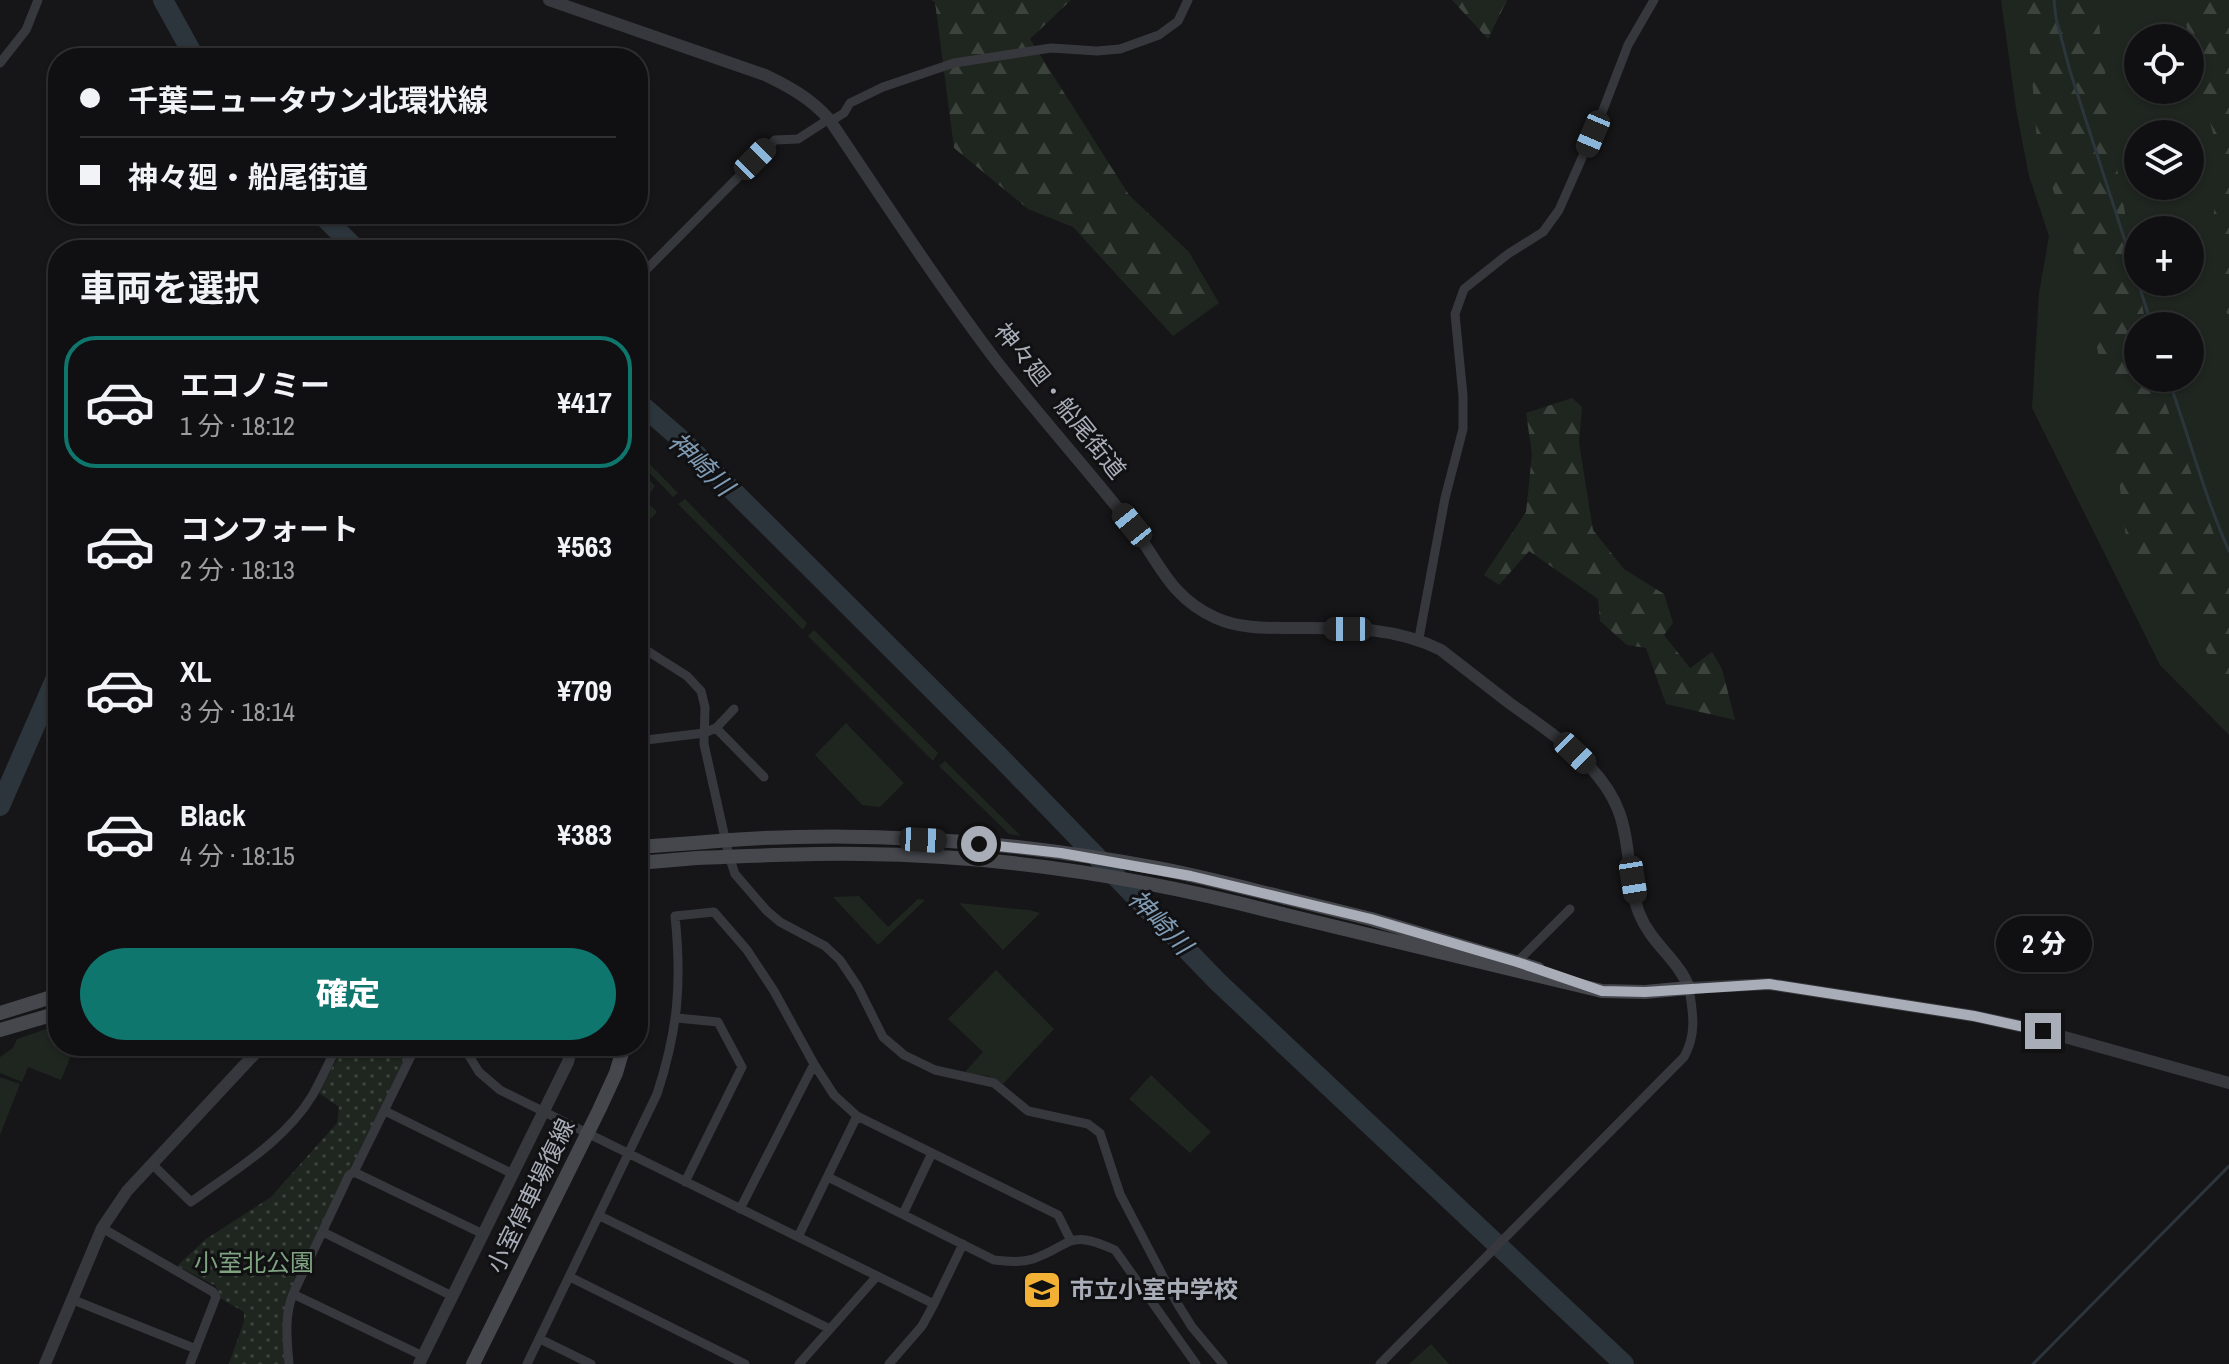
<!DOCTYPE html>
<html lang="ja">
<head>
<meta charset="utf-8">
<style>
  body { margin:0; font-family:"Archivo Narrow","Noto Sans JP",sans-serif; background:#1e1e20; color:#f1f3f6; height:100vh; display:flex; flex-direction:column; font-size:30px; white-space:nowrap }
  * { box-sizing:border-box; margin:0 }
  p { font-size:26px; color:#9c9d9f }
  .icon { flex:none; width:44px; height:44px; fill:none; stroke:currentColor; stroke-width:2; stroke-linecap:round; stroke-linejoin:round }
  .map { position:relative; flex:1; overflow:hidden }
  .details { position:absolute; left:48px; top:240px; width:600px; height:816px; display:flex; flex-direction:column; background:#101012; border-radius:32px; box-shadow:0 2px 6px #0004,0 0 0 2px #303032 }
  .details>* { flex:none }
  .hud { position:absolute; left:48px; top:48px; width:600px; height:176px; border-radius:32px; box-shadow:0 2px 6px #0004,0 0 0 2px #303032; display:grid; align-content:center; height:176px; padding:0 32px; background:#101012 }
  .fabs { position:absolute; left:2124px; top:24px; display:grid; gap:16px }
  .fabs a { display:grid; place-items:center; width:80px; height:80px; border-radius:50%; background:#101012; box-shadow:0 2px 6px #0004,0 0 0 2px #303032; font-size:40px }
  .end { position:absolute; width:36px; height:36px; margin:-18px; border:10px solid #a8adb8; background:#111; box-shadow:0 0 0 4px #111 }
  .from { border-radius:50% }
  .bubble { position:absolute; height:56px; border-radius:28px; background:#101012; box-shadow:0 2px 6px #0004,0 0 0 2px #303032; font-size:26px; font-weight:800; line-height:56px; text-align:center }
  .car { position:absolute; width:24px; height:48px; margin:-24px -12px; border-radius:10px; box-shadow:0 0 6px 2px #0007; background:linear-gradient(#222 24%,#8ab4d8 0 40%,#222 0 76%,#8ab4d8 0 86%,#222 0) }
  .hud b { display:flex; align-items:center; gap:28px; height:76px; font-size:30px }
  .hud b+b { border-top:2px solid #303032 }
  .hud i { width:20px; height:20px; background:#f1f3f6 }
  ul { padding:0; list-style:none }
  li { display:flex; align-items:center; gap:24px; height:132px; margin:0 16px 12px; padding:0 16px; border:4px solid transparent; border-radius:32px }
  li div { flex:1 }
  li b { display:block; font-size:30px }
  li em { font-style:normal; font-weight:800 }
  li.current { border-color:#0f766e }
  li>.icon { width:72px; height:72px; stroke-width:1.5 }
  h2 { padding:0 32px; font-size:36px; line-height:96px }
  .button { display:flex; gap:16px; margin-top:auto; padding:16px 32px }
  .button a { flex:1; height:92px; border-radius:48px; background:#0f766e; color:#fff; font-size:32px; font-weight:800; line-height:92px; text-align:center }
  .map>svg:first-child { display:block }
  .green { fill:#1e261f; fill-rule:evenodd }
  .forest { fill:url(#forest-firs) }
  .park { fill:url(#park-dots) }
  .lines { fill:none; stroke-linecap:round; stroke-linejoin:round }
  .stream { stroke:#2c353c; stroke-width:3 }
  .river { stroke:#2c353c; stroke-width:20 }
  .minor { stroke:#37383d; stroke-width:9 }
  .tertiary { stroke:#37383d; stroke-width:12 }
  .secondary { stroke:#45474d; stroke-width:14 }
  .secondary-bridge { stroke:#45474d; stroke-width:14 }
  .route { stroke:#a8adb8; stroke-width:10 }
  .labels { text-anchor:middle; stroke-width:6; stroke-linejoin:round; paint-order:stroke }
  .street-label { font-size:24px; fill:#a8adb8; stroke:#111113 }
  .park-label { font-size:24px; fill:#7fa381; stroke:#111113 }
  .poi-label { font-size:24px; font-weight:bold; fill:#a8adb8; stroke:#111113; text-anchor:start }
  .water-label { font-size:26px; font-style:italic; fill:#7f9bb3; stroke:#111113 }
</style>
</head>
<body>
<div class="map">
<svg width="2229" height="1364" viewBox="0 0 2229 1364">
  <defs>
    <pattern id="forest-firs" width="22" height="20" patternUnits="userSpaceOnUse" patternTransform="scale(2)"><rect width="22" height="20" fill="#1e261f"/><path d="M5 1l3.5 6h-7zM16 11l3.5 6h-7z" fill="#3c433d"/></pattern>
    <pattern id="park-dots" width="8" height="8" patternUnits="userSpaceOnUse" patternTransform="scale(2)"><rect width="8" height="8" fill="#1e261f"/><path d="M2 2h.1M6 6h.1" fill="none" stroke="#3c433d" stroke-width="1.8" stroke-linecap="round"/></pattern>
  </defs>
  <rect width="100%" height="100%" fill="#161618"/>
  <path class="green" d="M2001,0H2229V735L2160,665L2032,408L2039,293L2049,236L2029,176L2016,109ZM2138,38H2190V90H2138ZM2138,134H2190V186H2138ZM2138,230H2190V282H2138ZM2138,326H2190V378H2138Z
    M638,452L678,493L673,497L638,461Z
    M638,469L655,486L645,500L657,512L638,531Z
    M685,499L807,623L803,630L678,504Z
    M814,630L938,753L933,761L808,636Z
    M846,723L904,783L880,807L862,805L815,755Z
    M945,761L947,763L1021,836L1009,834L939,766Z
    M859,896L888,927L918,899L925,900L878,945L833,897Z
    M959,903L1029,910L1040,913L1003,950Z
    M996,970L1054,1029L1003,1084L988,1076L964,1073L983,1052L948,1019Z
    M58,1025V1046H75L61,1080L28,1067L22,1082L0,1073V1057L13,1048L17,1039Z
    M1151,1075L1211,1132L1190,1153L1129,1099Z
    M0,1077L20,1084L0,1135Z
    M1431,1344L1449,1364H1409Z"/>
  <path class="forest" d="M931,0H1071L1030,39L1129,195L1189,252L1219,303L1173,336L1073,227L1028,209L954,148L935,2Z
    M1452,0H1507L1488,39Z
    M2026,0H2096L2118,175L2146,326H2138V378H2156L2229,575V693L2191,623L2129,562L2110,406L2079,267L2037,142Z
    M2184,0H2229V317L2224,308L2213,223L2219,157L2187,30Z
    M1572,398L1582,407L1579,443L1593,530L1624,569L1664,594L1673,623L1664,635L1690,668L1712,652L1722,669L1735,720L1666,704L1646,648L1627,645L1600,621L1598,599L1529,551L1499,585L1484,575L1526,512L1532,454L1526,413Z"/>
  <path class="park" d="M365,1046H413L351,1169L284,1312V1364H229L244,1321V1312L220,1298L216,1286L177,1266L206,1239L271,1197L337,1123L339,1107L319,1093L339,1054Z"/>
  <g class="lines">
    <path class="stream" d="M2054,0L2056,18L2070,71L2138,281
      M2138,282L2152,326
      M2168,378C2189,436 2204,495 2229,551
      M2033,1364L2229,1166"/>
    <path class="river" d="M163,0L195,58
      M321,214L357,250
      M638,402L683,441L1001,758L1218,982L1624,1364
      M0,806L58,673"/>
    <path class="minor" d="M0,63L26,30L38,0
      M831,121L844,113L850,103L883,87L954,63L1051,48L1097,51L1120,49L1159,35L1178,21L1188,0
      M638,278L775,140L798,139L829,119
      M1419,638L1445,498L1463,429V396L1455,314L1464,289L1508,254L1543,232L1559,210L1603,110L1628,45L1654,0
      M638,645L687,676L701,691L705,707L704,744L729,856L735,874L767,911L780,922L825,946L840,960L858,987L883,1037L904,1055L935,1070L994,1083L1028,1111L1088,1124L1100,1133L1120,1194L1177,1303L1192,1327L1223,1364
      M716,728L764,777
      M638,741L704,733L716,728L734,709
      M1517,962L1570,909
      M677,1018L718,1022L742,1067L685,1182
      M463,1046L479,1072L500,1090L934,1304L963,1244
      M385,1111L513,1174
      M152,1164L191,1202C233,1171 284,1142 312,1096C320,1082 327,1067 334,1052L330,1046
      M354,1172L483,1234
      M828,1177L994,1260C1007,1261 1020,1263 1033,1259C1073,1245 1067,1228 1115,1250L1196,1364
      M740,1209L814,1064
      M903,1214L932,1153
      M600,1216L830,1329
      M102,1228L213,1292L216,1297L190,1364
      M323,1232L452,1296
      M798,1237L857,1116
      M570,1277L745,1364
      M293,1294L423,1356
      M71,1299L196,1349
      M540,1339L591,1364
      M289,1364C287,1339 284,1317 293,1294L349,1175L354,1172L412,1054L420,1046
      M527,1364L657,1094C678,1030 682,983 675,916L714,912L747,950L774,991L814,1064L834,1095L857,1116L1058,1215L1070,1239
      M799,1364L877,1276
      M889,1364L922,1326L934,1304
      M1380,1364L1684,1057C1697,1034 1693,1013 1689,988"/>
    <path class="tertiary" d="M549,0L765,75C790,87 810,98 829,119C883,199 936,281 994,358C1036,412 1082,463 1125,517C1157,555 1166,596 1216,618C1240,629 1268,628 1293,628C1345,628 1394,626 1441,650C1463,667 1486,685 1508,702C1549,732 1601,763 1619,812C1631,844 1627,881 1639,913C1651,944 1679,960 1689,988L1769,984L1974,1016L2043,1031L2229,1083
      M45,1364L102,1228L127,1191L262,1046
      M419,1364L568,1062L572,1046"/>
    <path class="secondary" d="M638,847L694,843
      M638,863L697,858
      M1286,898L1371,919L1538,969
      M1282,914L1602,991L1645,992L1689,988
      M0,1013L58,995
      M0,1030L58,1013
      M473,1364L599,1110L616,1073L624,1046"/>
    <path class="secondary-bridge" d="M694,843C849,828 1009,840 1162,869C1203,877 1245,888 1286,898
      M697,858C751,856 806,853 861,854C1003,855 1145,878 1282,914"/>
  </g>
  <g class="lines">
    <path class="route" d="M979,844L1061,853L1191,876L1371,919L1517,962L1602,991L1645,992L1769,984L1974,1016L2043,1031"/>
  </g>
  <defs>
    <g id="school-square" transform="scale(2)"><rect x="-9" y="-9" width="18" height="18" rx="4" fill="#f2b134" stroke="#111113"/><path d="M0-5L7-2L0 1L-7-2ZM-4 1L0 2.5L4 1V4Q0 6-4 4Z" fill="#111"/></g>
  </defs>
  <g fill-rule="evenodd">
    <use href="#school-square" x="1042" y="1290"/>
  </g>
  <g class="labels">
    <g class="street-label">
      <text transform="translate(1060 401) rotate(51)" y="8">神々廻・船尾街道</text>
      <text transform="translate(531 1196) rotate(-64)" y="8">小室停車場復線</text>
    </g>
    <g class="park-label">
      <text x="254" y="1271">小室北公園</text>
    </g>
    <g class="poi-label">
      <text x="1070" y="1298">市立小室中学校</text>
    </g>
    <g class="water-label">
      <text transform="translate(701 464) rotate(44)" y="9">神崎川</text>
      <text transform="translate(1160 922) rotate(46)" y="9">神崎川</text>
    </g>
  </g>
</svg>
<div class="fabs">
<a><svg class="icon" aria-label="locate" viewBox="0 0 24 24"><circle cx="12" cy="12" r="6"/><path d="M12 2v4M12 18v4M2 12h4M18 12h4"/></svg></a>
<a><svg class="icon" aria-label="layers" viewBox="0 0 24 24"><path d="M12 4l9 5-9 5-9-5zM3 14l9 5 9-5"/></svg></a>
<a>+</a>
<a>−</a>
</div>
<i class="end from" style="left:979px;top:844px"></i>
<i class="end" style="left:2043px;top:1031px"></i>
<div class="bubble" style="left:1996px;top:916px;width:96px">2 分</div>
<i class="car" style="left:1593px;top:134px;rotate:203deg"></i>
<i class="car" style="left:755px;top:159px;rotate:45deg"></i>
<i class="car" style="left:1132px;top:525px;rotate:321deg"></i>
<i class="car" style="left:1348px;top:629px;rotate:270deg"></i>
<i class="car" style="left:1575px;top:753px;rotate:134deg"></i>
<i class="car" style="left:923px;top:840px;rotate:93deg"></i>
<i class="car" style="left:1633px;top:880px;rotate:171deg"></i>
<div class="hud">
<b><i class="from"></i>千葉ニュータウン北環状線</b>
<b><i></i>神々廻・船尾街道</b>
</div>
<section class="details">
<h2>車両を選択</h2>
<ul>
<li class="current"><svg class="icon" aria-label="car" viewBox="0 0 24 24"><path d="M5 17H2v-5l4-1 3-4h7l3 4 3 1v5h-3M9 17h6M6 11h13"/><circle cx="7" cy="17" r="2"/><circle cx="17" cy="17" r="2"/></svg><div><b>エコノミー</b><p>1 分 · 18:12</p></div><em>¥417</em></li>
<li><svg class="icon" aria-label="car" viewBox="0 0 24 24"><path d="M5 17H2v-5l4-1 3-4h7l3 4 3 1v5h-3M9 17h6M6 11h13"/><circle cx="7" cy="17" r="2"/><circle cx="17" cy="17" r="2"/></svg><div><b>コンフォート</b><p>2 分 · 18:13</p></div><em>¥563</em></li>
<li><svg class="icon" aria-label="car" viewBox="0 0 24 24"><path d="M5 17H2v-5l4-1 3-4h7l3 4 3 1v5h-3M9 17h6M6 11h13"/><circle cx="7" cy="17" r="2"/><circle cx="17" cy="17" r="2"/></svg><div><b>XL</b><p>3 分 · 18:14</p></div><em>¥709</em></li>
<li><svg class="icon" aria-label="car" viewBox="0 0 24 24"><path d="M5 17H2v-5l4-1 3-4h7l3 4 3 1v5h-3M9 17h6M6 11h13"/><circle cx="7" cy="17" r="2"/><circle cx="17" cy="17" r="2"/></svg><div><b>Black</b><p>4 分 · 18:15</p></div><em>¥383</em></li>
</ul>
<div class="button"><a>確定</a></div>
</section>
</div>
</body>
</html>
